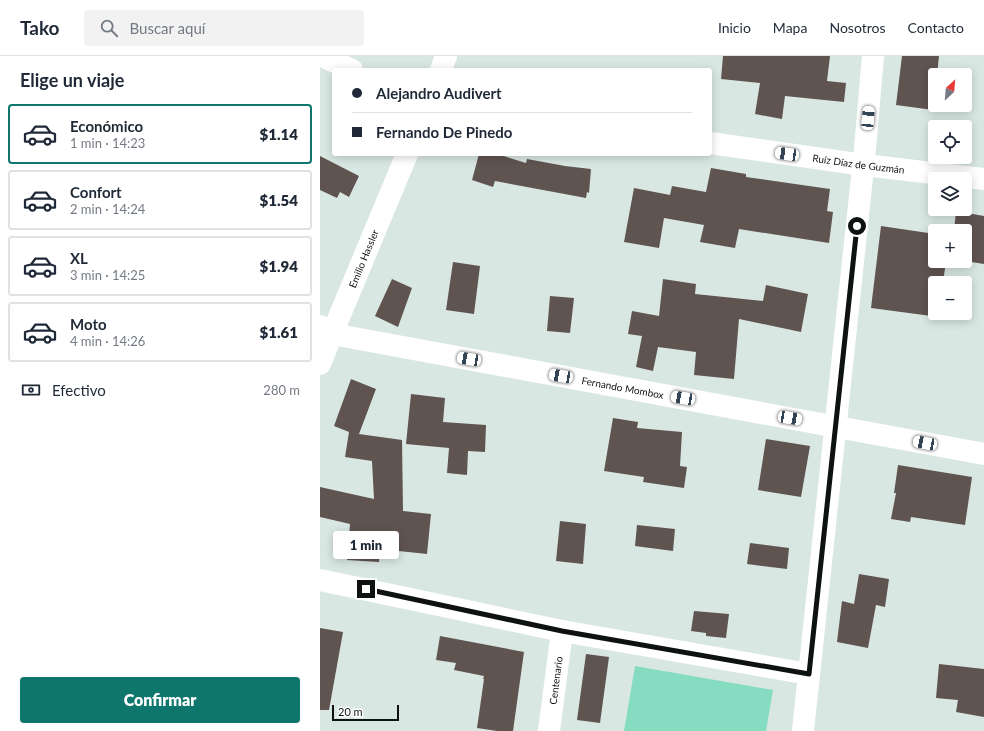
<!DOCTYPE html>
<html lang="es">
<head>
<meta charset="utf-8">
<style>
  body { margin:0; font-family:Lato,sans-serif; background:#f2f2f3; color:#1f2937; height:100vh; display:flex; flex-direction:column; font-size:15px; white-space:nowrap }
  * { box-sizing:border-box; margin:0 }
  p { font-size:13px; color:#747a83 }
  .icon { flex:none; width:22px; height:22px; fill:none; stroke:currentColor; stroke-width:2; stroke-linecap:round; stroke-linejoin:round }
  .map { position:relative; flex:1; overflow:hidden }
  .side { display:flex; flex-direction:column; background:#fff; width:320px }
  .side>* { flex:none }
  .banner { position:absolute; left:12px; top:12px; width:380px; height:88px; border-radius:4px; box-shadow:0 2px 10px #0003; display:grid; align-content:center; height:88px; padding:0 20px; background:#fff }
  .needle { width:26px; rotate:26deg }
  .controls { position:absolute; left:608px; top:12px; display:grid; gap:8px }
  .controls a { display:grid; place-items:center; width:44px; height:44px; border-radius:4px; background:#fff; box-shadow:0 2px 10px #0003; font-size:20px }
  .scale { position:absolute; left:12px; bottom:10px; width:67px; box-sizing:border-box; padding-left:4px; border:2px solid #0e1311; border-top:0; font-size:11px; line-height:14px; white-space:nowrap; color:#0e1311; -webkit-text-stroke:3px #fff; paint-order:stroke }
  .end { position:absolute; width:18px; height:18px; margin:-9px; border:5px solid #0e1311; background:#fff; box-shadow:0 0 0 2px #fff }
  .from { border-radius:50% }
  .bubble { position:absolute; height:28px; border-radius:4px; background:#fff; box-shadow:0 2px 10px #0003; font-size:13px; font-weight:800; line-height:28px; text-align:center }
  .car { position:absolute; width:12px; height:24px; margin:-12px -6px; border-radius:5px; box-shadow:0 0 3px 1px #0007; background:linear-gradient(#fff 24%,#345 0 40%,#fff 0 76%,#345 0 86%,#fff 0) }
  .banner b { display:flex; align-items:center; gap:14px; height:38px; font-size:15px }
  .banner b+b { border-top:1px solid #e0e1e3 }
  .banner i { width:10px; height:10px; background:#1f2937 }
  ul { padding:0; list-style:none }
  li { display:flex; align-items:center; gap:12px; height:60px; margin:0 8px 6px; padding:0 12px; border:2px solid #e0e1e3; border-radius:4px }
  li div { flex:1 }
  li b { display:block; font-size:15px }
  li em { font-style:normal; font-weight:800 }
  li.selected { border-color:#0f766e }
  li>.icon { width:36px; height:36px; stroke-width:1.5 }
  h2 { padding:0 20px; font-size:18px; line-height:48px }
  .pay { display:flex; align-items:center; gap:10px; height:44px; padding:0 20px; font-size:15px }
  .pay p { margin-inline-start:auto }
  .button { display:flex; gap:8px; margin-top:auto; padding:8px 20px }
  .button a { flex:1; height:46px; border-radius:4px; background:#0f766e; color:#fff; font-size:16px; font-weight:800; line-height:46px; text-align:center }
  header { display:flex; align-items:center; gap:24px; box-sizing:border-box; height:56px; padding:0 20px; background:#fff; border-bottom:1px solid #e0e1e3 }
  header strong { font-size:19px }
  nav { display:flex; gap:22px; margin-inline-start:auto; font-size:14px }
  .search { width:280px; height:36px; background:#f2f2f3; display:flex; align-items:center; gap:10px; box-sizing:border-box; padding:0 14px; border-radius:4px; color:#747a83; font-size:15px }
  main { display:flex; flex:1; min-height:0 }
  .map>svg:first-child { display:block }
  .pitch { fill:#85dcc1 }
  .building { fill:#605450 }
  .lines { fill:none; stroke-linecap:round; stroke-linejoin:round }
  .minor { stroke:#fff; stroke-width:22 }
  .tertiary { stroke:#fff; stroke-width:22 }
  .route { stroke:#0e1311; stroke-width:5 }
  .labels { text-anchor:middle; stroke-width:4; stroke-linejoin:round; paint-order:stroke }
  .street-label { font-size:10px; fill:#0e1311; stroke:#fff }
</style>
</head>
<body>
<header>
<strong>Tako</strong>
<div class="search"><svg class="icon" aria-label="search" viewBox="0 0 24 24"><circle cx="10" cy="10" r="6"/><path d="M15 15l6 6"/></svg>Buscar aquí</div>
<nav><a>Inicio</a><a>Mapa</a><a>Nosotros</a><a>Contacto</a></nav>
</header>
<main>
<section class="side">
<h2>Elige un viaje</h2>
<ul>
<li class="selected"><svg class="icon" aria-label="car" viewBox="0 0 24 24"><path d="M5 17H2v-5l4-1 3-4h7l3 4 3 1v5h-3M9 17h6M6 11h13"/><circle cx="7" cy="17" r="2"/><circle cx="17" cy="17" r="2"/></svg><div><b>Económico</b><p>1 min · 14:23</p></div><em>$1.14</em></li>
<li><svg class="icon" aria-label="car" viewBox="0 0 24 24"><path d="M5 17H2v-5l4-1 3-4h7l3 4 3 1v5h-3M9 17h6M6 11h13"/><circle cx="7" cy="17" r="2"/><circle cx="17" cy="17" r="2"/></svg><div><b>Confort</b><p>2 min · 14:24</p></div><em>$1.54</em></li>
<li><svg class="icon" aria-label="car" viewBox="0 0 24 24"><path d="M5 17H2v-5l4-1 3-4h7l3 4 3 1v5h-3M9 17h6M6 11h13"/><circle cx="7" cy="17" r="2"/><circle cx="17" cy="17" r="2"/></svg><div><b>XL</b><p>3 min · 14:25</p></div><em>$1.94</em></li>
<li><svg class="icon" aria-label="car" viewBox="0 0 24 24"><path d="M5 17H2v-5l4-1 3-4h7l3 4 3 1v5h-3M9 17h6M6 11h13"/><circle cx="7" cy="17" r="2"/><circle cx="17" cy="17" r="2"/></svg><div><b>Moto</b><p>4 min · 14:26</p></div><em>$1.61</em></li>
</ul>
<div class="pay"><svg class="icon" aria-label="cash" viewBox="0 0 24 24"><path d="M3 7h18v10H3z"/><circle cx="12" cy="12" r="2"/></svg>Efectivo<p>280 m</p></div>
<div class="button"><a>Confirmar</a></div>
</section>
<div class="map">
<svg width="664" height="675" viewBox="0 0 664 675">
  <rect width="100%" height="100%" fill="#d9e7e2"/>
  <path class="pitch" d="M315,610L453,634L446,675H304Z"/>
  <path class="building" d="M403,0H510L507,25L526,27L524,46L465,40L462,63L435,58L440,27L401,23Z
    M582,0H619L617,19H615L613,54L576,49Z
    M159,98H177L206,107L207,103L245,110L271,113L269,137L267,136L266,142L175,125L173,131L152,124Z
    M0,100L39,120L29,141L20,136L17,142L0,134Z
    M391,112L426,118V121L510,133L507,155L513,156L509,187L419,173L415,192L380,186L384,169L344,162L339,192L304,186L314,132L350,139L352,130L386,136Z
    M636,155L664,160V208L645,205V175H634Z
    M561,170L615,178V205H626L623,227H615V257H619V261L551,252Z
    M133,206L160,210L154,258L126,254Z
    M72,223L92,232L78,271L55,260Z
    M343,223L376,228L375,238L443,245L446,229L488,238L481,276L419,263L414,323L374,319L376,296L338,291L333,315L316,311L322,280L308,278L312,255L339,260Z
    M230,240L254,242L250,277L227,275Z
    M31,323L56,333L39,378L82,384L83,455L111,458L107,498L60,493L59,506L27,504L30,468L0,461V431L54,443L52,405L25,401L29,376L14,370Z
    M91,338L125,342L123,366L166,369L165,396L148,395L147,419L127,417L129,392L86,388Z
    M293,362L318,366L317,372L362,376L360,410L367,411L364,432L323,426L324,421L284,415Z
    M446,383L490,390L481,441L438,434Z
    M578,409L652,421L645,469L591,461L590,466L571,463L576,437H574Z
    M240,465L266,468L263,508L236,505Z
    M317,469L355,473L353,495L315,490Z
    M430,487L469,492L467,513L427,508Z
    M539,518L569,523L565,551L556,549L548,592L517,586L522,545L534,548Z
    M374,555L409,558L406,582L386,580V577L371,575Z
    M0,572L23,576L9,654H0Z
    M120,580L204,596L193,675H177L157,672L164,623H163L164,620L134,614L136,607L116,604Z
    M266,598L289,601L280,667L257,664Z
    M619,608L664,613V661L636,656L638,644L616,642Z"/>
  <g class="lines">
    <g class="minor">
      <path d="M2,0L32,14"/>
      <path d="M121,14L126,0"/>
      <path id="s1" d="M390,87L544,109L664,123"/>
      <path id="s2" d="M0,270L12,278L664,398"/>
      <path id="s3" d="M0,308L12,278L87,98"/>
      <path d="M0,524L242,575L489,618"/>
      <path id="s4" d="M229,675L242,575"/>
    </g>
    <path class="tertiary" d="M483,675L545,93L553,0"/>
  </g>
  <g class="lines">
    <path class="route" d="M46,533L242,575L489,618L537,170"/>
  </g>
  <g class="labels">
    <g class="street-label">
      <text dy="4" stroke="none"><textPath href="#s1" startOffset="150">Ruíz Díaz de Guzmán</textPath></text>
      <text dy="4" stroke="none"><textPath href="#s3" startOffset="114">Emilio Hassler</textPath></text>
      <text dy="4" stroke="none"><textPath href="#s2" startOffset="310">Fernando Mombox</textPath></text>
      <text dy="4" stroke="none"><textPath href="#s4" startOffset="51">Centenario</textPath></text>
    </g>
  </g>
</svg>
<div class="controls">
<a><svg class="needle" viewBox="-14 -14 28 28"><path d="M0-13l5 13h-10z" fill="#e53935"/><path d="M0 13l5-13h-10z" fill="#747a83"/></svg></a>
<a><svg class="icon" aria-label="locate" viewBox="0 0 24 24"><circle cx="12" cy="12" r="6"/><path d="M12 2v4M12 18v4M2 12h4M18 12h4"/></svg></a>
<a><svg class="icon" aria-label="layers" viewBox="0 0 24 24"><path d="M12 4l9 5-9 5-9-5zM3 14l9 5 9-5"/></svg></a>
<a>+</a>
<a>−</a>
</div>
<div class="scale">20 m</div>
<i class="end from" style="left:537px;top:170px"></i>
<i class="end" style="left:46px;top:533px"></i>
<div class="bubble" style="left:13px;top:475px;width:66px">1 min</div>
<i class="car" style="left:548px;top:62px;rotate:5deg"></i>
<i class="car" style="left:467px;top:98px;rotate:278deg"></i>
<i class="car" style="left:149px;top:303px;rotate:280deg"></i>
<i class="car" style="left:241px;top:320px;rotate:280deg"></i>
<i class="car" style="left:363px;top:342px;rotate:280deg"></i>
<i class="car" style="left:470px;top:362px;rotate:100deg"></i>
<i class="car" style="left:605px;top:387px;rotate:281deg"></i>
<div class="banner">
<b><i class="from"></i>Alejandro Audivert</b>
<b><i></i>Fernando De Pinedo</b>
</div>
</div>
</main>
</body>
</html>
